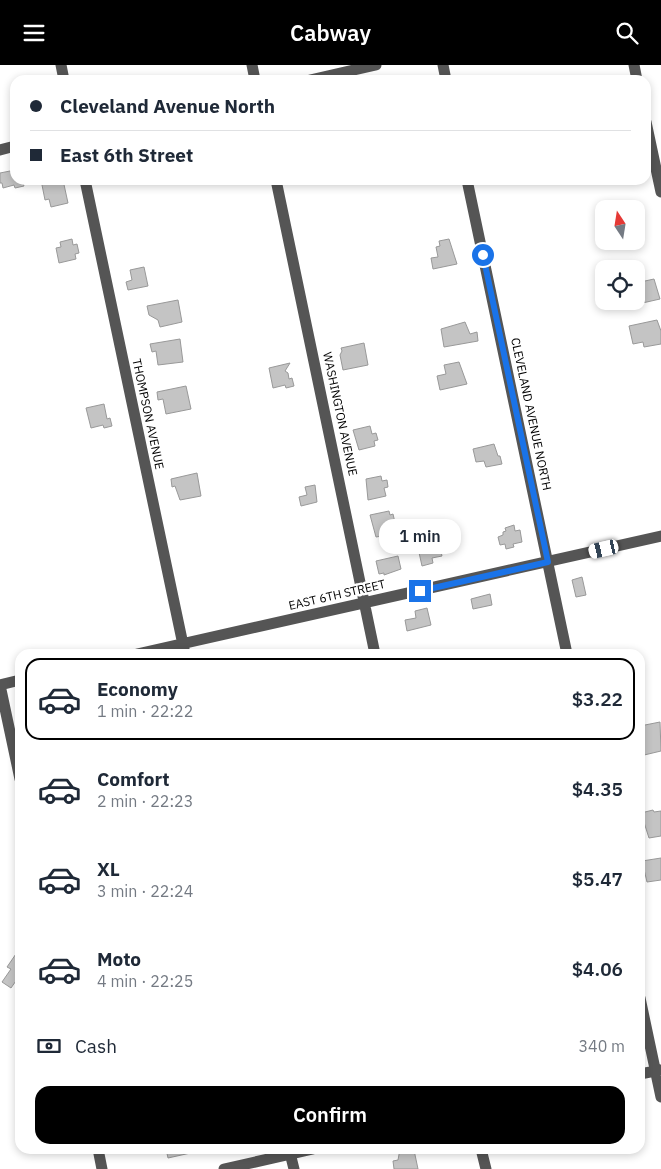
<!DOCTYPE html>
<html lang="en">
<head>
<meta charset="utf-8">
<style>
  body { margin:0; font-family:"IBM Plex Sans",sans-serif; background:#f6f6f7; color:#1f2937; height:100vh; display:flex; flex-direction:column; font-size:19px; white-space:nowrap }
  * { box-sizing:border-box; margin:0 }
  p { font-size:16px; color:#747a83 }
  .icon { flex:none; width:28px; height:28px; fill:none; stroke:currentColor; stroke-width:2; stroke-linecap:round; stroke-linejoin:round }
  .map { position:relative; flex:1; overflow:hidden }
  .drawer { position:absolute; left:15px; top:584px; width:630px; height:505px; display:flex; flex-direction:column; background:#fff; border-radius:15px; box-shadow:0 2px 8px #0003 }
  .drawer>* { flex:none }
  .guide { position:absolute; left:10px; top:10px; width:641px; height:110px; border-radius:15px; box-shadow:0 2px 8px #0003; display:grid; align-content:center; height:110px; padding:0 20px; background:#fff }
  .needle { width:32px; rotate:348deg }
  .buttons { position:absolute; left:595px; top:135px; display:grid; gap:10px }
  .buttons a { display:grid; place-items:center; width:50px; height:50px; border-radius:10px; background:#fff; box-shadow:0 2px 8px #0003; font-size:25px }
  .end { position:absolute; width:22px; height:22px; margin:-11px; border:6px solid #1a73e8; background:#fff; box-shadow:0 0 0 2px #fff }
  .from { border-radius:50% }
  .bubble { position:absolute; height:35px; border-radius:15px; background:#fff; box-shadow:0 2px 8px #0003; font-size:16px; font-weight:600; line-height:35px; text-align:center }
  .car { position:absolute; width:15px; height:30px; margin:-15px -8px; border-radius:6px; box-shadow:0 0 4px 1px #0007; background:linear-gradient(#fff 24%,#345 0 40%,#fff 0 76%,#345 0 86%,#fff 0) }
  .guide b { display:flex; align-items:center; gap:18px; height:48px; font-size:19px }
  .guide b+b { border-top:1px solid #e0e1e3 }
  .guide i { width:12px; height:12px; background:#1f2937 }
  ul { padding:9px 0 0; list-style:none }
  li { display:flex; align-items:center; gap:15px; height:82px; margin:0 10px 8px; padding:0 10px; border:2px solid transparent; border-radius:15px }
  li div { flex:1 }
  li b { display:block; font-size:19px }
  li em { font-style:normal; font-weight:600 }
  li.selected { border-color:#000 }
  li>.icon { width:45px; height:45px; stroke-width:1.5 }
  .pay { display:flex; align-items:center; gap:12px; height:55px; padding:0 20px; font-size:19px }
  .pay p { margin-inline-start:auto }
  .cta { display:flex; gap:10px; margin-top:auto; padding:10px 20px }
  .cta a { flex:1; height:58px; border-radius:15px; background:#000; color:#fff; font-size:20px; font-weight:600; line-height:58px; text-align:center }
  header { display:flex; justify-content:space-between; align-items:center; height:65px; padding:0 20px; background:#000; color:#fff; font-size:22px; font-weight:600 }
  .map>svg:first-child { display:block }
  .building { fill:#c4c4c4; stroke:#999 }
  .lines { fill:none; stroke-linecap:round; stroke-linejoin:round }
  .minor { stroke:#555; stroke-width:11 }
  .route { stroke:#1a73e8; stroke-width:6 }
  .labels { text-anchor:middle; stroke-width:5; stroke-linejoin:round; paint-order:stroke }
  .street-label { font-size:12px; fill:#000; stroke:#fff }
</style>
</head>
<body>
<header><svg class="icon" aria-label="menu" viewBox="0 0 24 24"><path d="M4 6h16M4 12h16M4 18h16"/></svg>Cabway<svg class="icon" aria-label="search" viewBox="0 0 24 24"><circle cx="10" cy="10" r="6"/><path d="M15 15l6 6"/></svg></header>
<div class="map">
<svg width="661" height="1104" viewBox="0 0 661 1104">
  <rect width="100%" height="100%" fill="#fff"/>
  <path class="building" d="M15,105V115H22L24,121L15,123L14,120L3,123L2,118H0V108Z
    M41,115H63L68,138L51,142L49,134L45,135Z
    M72,174L73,180L77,179L79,188L75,189L76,194L59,198L56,183L61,182L60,177Z
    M449,174L457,199L433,204L431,193L438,192L436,182L440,181L439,176Z
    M144,202L148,221L128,225L126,217L132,215L130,205Z
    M654,214L660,234L638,239L636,218Z
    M178,235L182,257L160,262L158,255L149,250L147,241Z
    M657,255L661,266V279L644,282L643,277L633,279L629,261Z
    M465,257L470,269L477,267L478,276L444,282L441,264Z
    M180,274L183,297L158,300L156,286L152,287L150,279Z
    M364,278L368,300L343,305L340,290L342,286L341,283Z
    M459,297L467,319L440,325L437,311L446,309L444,300Z
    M290,298L285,306L288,308L289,314L292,313L294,321L286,323L285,320L273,323L269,303Z
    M186,321L191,344L166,349L163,334L158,335L157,327Z
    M104,339L107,354L110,353L112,361L104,363L103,360L91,363L86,343Z
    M370,361L372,369L376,368L378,375L374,376L375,381L359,385L353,365Z
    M494,379L498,391H500L502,399L486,402L484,396L476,397L473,384Z
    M197,408L201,431L180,435L175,421L172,422L171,414Z
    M381,411L382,416L387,415L388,422L384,423L386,431L368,435L366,414Z
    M315,420L317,437L301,441L299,432L307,430L305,422Z
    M389,446L390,450L393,449L396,462L393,463L394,469L376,472L370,450Z
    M514,460L515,466L520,465L522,477L513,479L514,482L506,484L505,479L500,480L498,472L503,470V467L506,466L505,463Z
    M438,475L442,491L432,493L433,498L422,501L418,483L426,482L425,478Z
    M398,491L401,504L384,510V508L379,509L376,496Z
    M582,512L586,530L576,532L572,515Z
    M490,529L492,540L473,544L471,534Z
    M427,543L431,560L407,566L405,555L416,553L415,546Z
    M660,657L661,686L640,691V661Z
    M653,745L654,747L661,746V771L649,773L641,748Z
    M661,793V815L647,817L642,796Z
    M20,883V910L11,923L2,917L11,904L7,902Z
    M166,1084H194L195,1087L168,1093Z
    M400,1084H405L406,1087L414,1085L418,1104H394L393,1096L398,1095Z"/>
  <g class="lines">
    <path class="minor" d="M61,0L64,15
      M252,0L255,15
      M443,0L446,15
      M634,0L637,15
      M310,15L376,0
      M646,57L661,127
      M0,85L15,81
      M85,115L185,589
      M276,115L375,589
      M467,115L567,589
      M137,589L661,471
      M0,620L20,714
      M0,620L20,615
      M640,933L661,1032
      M640,1009L661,1005
      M98,1084L102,1104
      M289,1084L294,1104
      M481,1084L486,1104
      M224,1104L313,1084"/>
  </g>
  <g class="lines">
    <path class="route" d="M420,526L548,497L483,190"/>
  </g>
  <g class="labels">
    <g class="street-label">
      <text transform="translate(148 349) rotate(78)" y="4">THOMPSON AVENUE</text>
      <text transform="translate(340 349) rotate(78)" y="4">WASHINGTON AVENUE</text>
      <text transform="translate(531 349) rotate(78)" y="4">CLEVELAND AVENUE NORTH</text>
      <text transform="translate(337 530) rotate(-13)" y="4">EAST 6TH STREET</text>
    </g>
  </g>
</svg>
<div class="buttons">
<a><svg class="needle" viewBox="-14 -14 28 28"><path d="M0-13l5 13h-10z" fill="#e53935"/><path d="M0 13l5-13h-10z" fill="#747a83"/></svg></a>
<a><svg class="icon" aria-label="locate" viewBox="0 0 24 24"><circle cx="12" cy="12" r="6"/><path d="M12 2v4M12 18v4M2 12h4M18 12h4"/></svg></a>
</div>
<i class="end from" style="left:483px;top:190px"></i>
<i class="end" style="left:420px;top:526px"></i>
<div class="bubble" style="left:379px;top:454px;width:82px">1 min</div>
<i class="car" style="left:604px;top:484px;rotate:257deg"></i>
<div class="guide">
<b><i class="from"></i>Cleveland Avenue North</b>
<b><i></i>East 6th Street</b>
</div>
<section class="drawer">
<ul>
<li class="selected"><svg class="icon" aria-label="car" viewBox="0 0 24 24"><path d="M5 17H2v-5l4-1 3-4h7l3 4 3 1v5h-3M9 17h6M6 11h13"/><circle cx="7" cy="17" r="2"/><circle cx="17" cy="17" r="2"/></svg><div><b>Economy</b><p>1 min · 22:22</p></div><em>$3.22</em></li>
<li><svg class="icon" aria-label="car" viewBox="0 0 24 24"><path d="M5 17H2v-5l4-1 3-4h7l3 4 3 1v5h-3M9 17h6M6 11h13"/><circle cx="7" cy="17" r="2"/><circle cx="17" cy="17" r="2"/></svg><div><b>Comfort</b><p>2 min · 22:23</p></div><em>$4.35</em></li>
<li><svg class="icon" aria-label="car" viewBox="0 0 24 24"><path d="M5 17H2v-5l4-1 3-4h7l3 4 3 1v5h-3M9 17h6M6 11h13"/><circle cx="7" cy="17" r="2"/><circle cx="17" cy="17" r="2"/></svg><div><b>XL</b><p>3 min · 22:24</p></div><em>$5.47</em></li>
<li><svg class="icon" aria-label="car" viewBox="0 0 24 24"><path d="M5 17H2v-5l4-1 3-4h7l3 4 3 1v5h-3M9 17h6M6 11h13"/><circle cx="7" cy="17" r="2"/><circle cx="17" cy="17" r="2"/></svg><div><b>Moto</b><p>4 min · 22:25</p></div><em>$4.06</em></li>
</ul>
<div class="pay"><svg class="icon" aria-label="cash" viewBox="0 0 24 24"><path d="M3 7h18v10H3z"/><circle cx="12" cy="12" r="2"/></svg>Cash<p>340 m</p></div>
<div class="cta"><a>Confirm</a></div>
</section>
</div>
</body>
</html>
